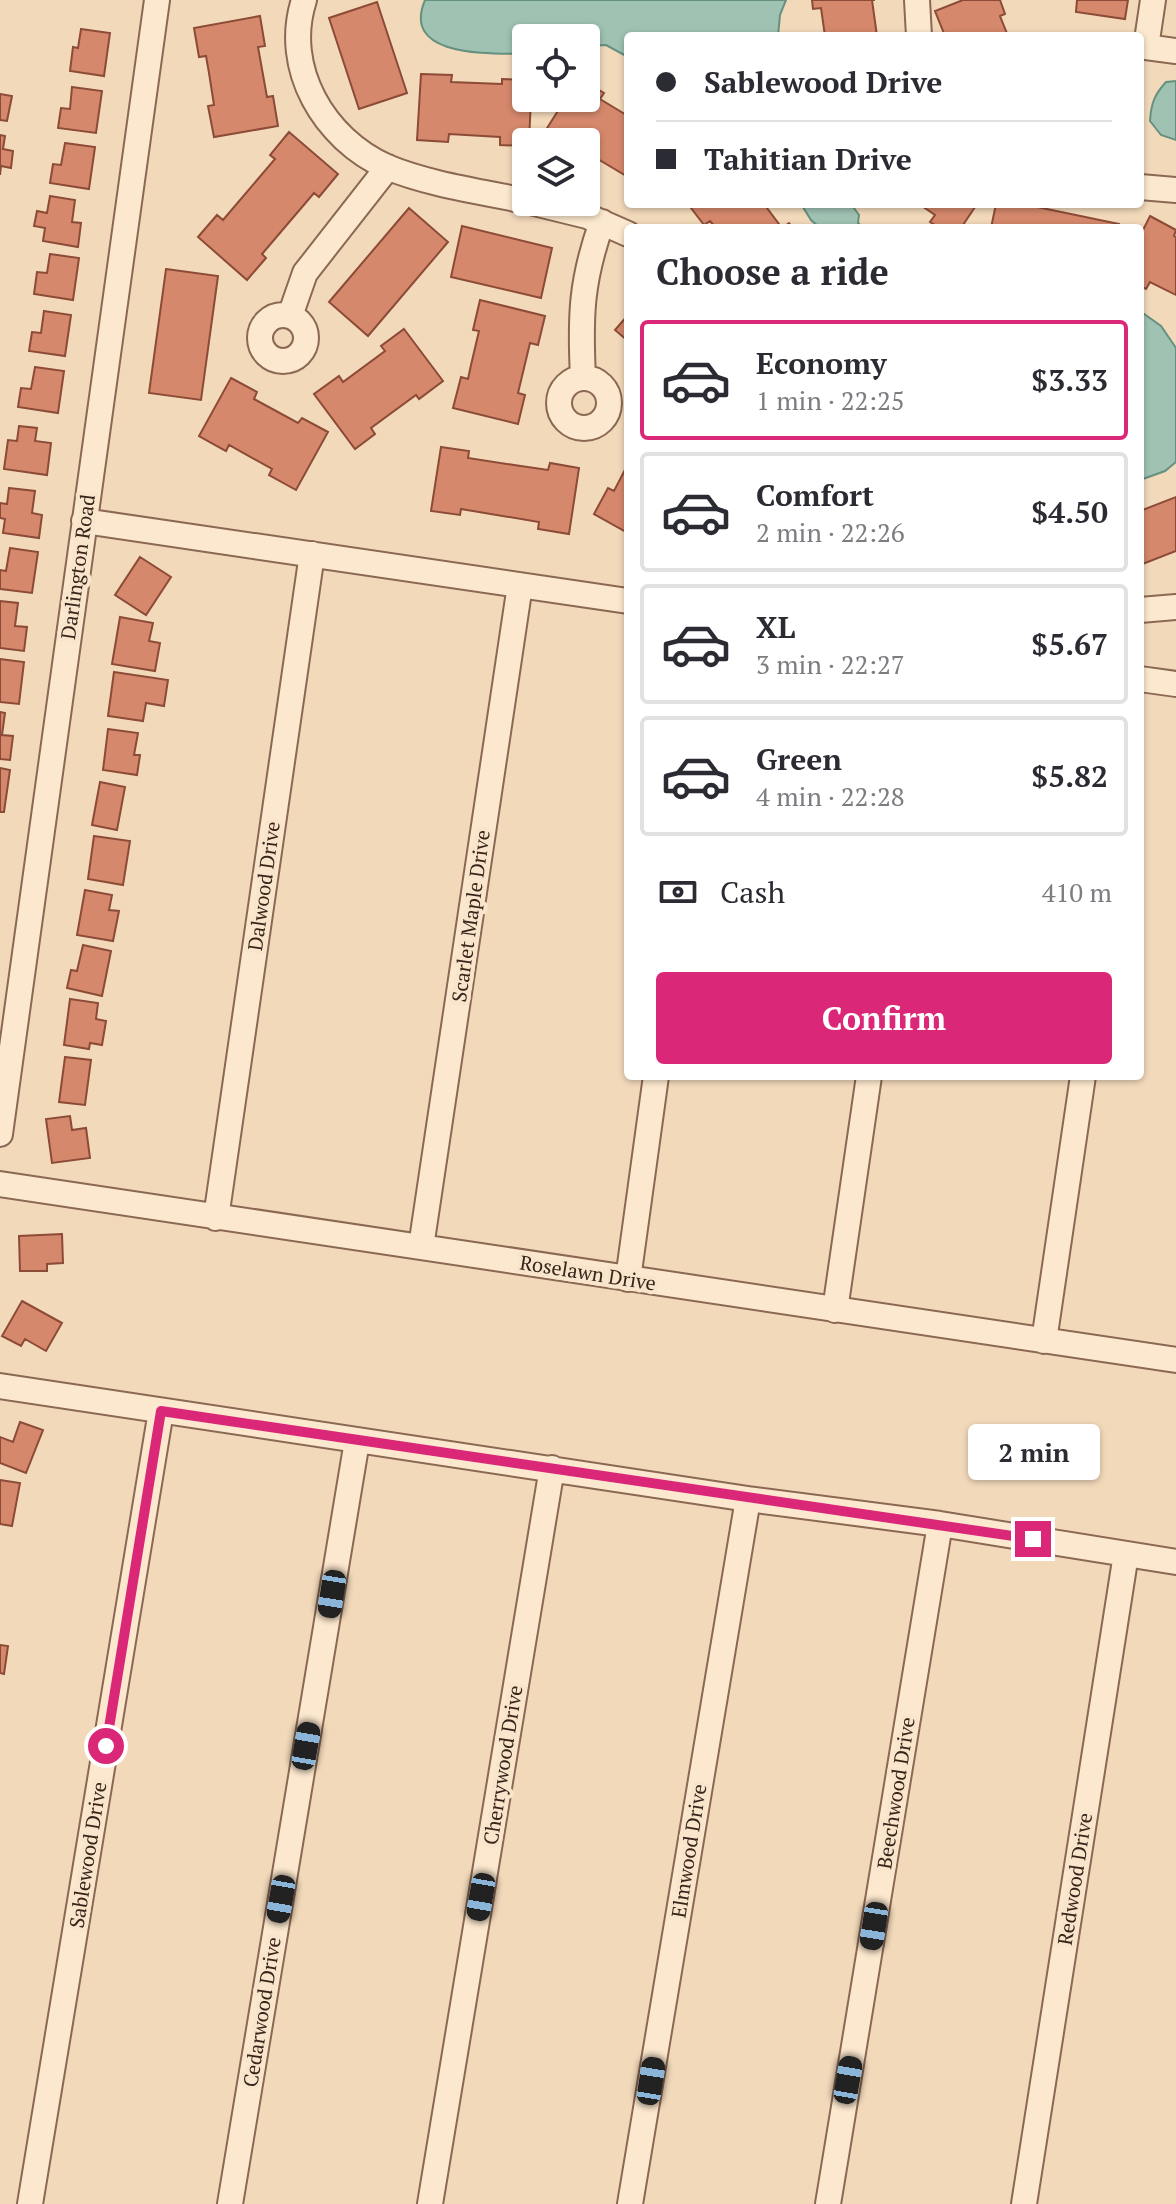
<!DOCTYPE html>
<html lang="en">
<head>
<meta charset="utf-8">
<style>
  body { margin:0; font-family:"PT Serif",serif; background:#f2f2f3; color:#2b2b33; height:100vh; display:flex; flex-direction:column; font-size:30px; white-space:nowrap }
  * { box-sizing:border-box; margin:0 }
  p { font-size:26px; color:#7c7c81 }
  .icon { flex:none; width:44px; height:44px; fill:none; stroke:currentColor; stroke-width:2; stroke-linecap:round; stroke-linejoin:round }
  .map { position:relative; flex:1; overflow:hidden }
  .drawer { position:absolute; left:624px; top:224px; width:520px; height:856px; display:flex; flex-direction:column; background:#fff; border-radius:8px; box-shadow:0 2px 6px #0004 }
  .drawer>* { flex:none }
  .hud { position:absolute; left:624px; top:32px; width:520px; height:176px; border-radius:8px; box-shadow:0 2px 6px #0004; display:grid; align-content:center; height:176px; padding:0 32px; background:#fff }
  .buttons { position:absolute; left:512px; top:24px; display:grid; gap:16px }
  .buttons a { display:grid; place-items:center; width:88px; height:88px; border-radius:8px; background:#fff; box-shadow:0 2px 6px #0004; font-size:40px }
  .end { position:absolute; width:36px; height:36px; margin:-18px; border:10px solid #db2777; background:#fff; box-shadow:0 0 0 4px #fff }
  .from { border-radius:50% }
  .bubble { position:absolute; height:56px; border-radius:8px; background:#fff; box-shadow:0 2px 6px #0004; font-size:26px; font-weight:600; line-height:56px; text-align:center }
  .car { position:absolute; width:24px; height:48px; margin:-24px -12px; border-radius:10px; box-shadow:0 0 6px 2px #0007; background:linear-gradient(#222 24%,#8ab4d8 0 40%,#222 0 76%,#8ab4d8 0 86%,#222 0) }
  .hud b { display:flex; align-items:center; gap:28px; height:76px; font-size:30px }
  .hud b+b { border-top:2px solid #e1e1e2 }
  .hud i { width:20px; height:20px; background:#2b2b33 }
  ul { padding:0; list-style:none }
  li { display:flex; align-items:center; gap:24px; height:120px; margin:0 16px 12px; padding:0 16px; border:4px solid #e1e1e2; border-radius:8px }
  li div { flex:1 }
  li b { display:block; font-size:30px }
  li em { font-style:normal; font-weight:600 }
  li.current { border-color:#db2777 }
  li>.icon { width:72px; height:72px; stroke-width:1.5 }
  h2 { padding:0 32px; font-size:36px; line-height:96px }
  .pay { display:flex; align-items:center; gap:20px; height:88px; padding:0 32px; font-size:30px }
  .pay p { margin-inline-start:auto }
  .primary-button { display:flex; gap:16px; margin-top:auto; padding:16px 32px }
  .primary-button a { flex:1; height:92px; border-radius:8px; background:#db2777; color:#fff; font-size:32px; font-weight:600; line-height:92px; text-align:center }
  .map>svg:first-child { display:block }
  .water { fill:#9fc2b3; stroke:#66907f; stroke-width:2 }
  .building { fill:#d5886c; stroke:#8c4b36; stroke-width:2 }
  .lines { fill:none; stroke-linecap:round; stroke-linejoin:round }
  .minor-casing { stroke:#8b6853; stroke-width:28 }
  .minor { stroke:#fce8ce; stroke-width:24 }
  .route { stroke:#db2777; stroke-width:10 }
  .labels { text-anchor:middle; stroke-width:8; stroke-linejoin:round; paint-order:stroke }
  .street-label { font-size:20px; fill:#38241a; stroke:#f9e5cb }
</style>
</head>
<body>
<div class="map">
<svg width="1176" height="2204" viewBox="0 0 1176 2204">
  <rect width="100%" height="100%" fill="#f2d9ba"/>
  <path class="water" d="M425,0H786L780,15L778,36H628V57L606,45L586,46V38H526V54C494,53 400,59 425,0Z
    M1176,81V140L1161,135L1150,121C1151,104 1154,95 1166,82Z
    M801,204H851L859,215L858,223L864,228H820L811,220Z
    M1140,311L1161,326L1176,348V462L1165,471L1140,480Z"/>
  <path class="building" d="M812,0H875H872L877,36H825L821,8L813,9Z
    M963,0H1000L1005,14L1000,16L1008,36H945L935,11Z
    M1077,0H1128L1125,19L1076,12Z
    M377,2L407,93L359,109L329,18Z
    M260,16L265,46L258,47L267,97L273,96L278,126L214,137L208,106L214,105L209,73L206,56L199,57L194,28Z
    M81,29L110,33L104,76L70,71L73,47L78,48Z
    M421,74L452,75L451,82L502,84V79L526,80V98H531L529,142H526V146L500,145V137L449,134L448,142L417,140Z
    M586,82L604,93L600,99L628,116V177L586,152V142H559L544,133L566,98H586Z
    M72,87L102,91L96,133L58,128L61,108L70,109Z
    M0,94L12,96L7,121L0,120Z
    M289,132L338,174L319,197L314,193L262,254L266,258L247,280L198,237L217,215L223,220L275,159L270,155Z
    M0,135L5,136L3,149L13,151L11,168L1,166L0,175Z
    M65,143L95,147L89,189L50,183L53,164L61,165Z
    M50,196L75,200L72,222L81,223L78,247L43,241L45,228L34,226L37,211L47,213Z
    M688,204H764L782,228L789,223L793,228H716L710,221L704,225Z
    M919,204H977L961,228H940L930,222L935,215Z
    M996,204H1023L1119,224L1118,228H991Z
    M409,208L448,242L368,336L329,302Z
    M1150,216L1176,230L1174,236L1176,237V295L1150,282L1146,289L1140,286V236Z
    M462,226L552,248L541,298L451,277Z
    M50,254L79,258L73,300L34,294L37,272L47,273Z
    M166,269L218,276L201,400L149,393Z
    M480,300L545,316L538,345L530,343L518,393L525,395L518,424L453,408L461,377L468,379L471,365L479,331L473,330Z
    M44,311L71,315L65,356L29,351L32,332L41,333Z
    M628,315V341L615,330Z
    M404,329L443,381L419,399L416,395L371,428L375,434L355,449L314,394L339,376L343,382L385,351L381,346Z
    M35,367L64,371L58,413L18,407L21,388L31,389Z
    M231,378L257,392L254,399L298,423L302,418L328,432L296,490L269,475L272,469L229,445L226,451L199,436Z
    M19,426L37,428L35,441L51,443L47,475L4,469L8,440L17,441Z
    M441,447L469,451L468,458L514,465L548,470L550,463L579,468L569,534L538,529L539,522L461,509L460,515L431,511Z
    M628,464V533L594,514L608,488L614,491Z
    M9,488L35,491L32,513L42,515L39,538L3,533L5,519L0,518V503L7,504Z
    M1176,497V551L1140,565V511Z
    M10,548L38,552L32,593L0,589V570L6,571Z
    M140,557L171,577L146,615L115,595Z
    M0,601L18,603L15,626L27,627L24,651L0,648Z
    M120,617L153,623L149,641L160,643L155,671L112,664Z
    M0,659L24,662L19,704L0,702Z
    M114,672L168,680L164,706L146,703L143,721L108,716Z
    M0,712L5,713L2,735L13,736L10,760L0,759Z
    M108,729L138,733L134,755H140L137,775L103,770Z
    M0,768L10,770L4,812H0Z
    M100,782L125,787L117,830L92,825Z
    M94,836L130,841L123,885L88,879Z
    M85,890L112,895L109,910L119,911L113,941L77,935Z
    M83,945L111,951L102,996L67,988L71,970L77,971Z
    M70,999L98,1003L96,1019L106,1021L102,1045L90,1043L89,1049L64,1045Z
    M65,1057L91,1060L85,1105L59,1102Z
    M70,1116L72,1130L86,1128L90,1158L52,1163L46,1119Z
    M62,1234L63,1263L47,1264V1271H20L19,1236Z
    M22,1301L62,1323L46,1351L25,1339L21,1346L2,1336Z
    M20,1422L43,1430L26,1473L0,1463V1437L13,1442Z
    M0,1480L20,1483L12,1526L0,1524Z
    M0,1645L8,1646L4,1674L0,1673Z"/>
  <g class="lines">
    <g class="minor-casing">
      <path id="minor" d="M304,0C282,68 324,139 387,167C427,184 483,192 526,201
        M917,0L919,36
        M1153,0L1146,47L1176,51
        M1140,187L1176,190
        M530,202L587,216L628,234
        M260 338a23 23 0 1 1 46 0a23 23 0 1 1-46 0Z
        M290,316L305,273L388,167
        M583,378C580,316 581,281 602,222
        M559 403a25 25 0 1 1 50 0a25 25 0 1 1-50 0Z
        M84,521L628,601
        M1140,610L1176,607
        M1140,679L1176,684
        M0,1134L157,0
        M0,1184L1176,1360
        M216,1218L312,554
        M421,1247L520,585
        M628,1279L656,1076
        M835,1310L869,1076
        M1044,1341L1083,1076
        M0,1386L748,1499L940,1524L1176,1562
        M30,2204L161,1411
        M230,2204L357,1441
        M430,2204L552,1468
        M630,2204L748,1499
        M828,2204L940,1524
        M1024,2204L1126,1554"/>
    </g>
    <use href="#minor" class="minor"/>
  </g>
  <g class="lines">
    <path class="route" d="M106,1746L161,1411L1033,1539"/>
  </g>
  <g class="labels">
    <g class="street-label">
      <text transform="translate(78 567) rotate(-82)" y="7">Darlington Road</text>
      <text transform="translate(264 886) rotate(-82)" y="7">Dalwood Drive</text>
      <text transform="translate(471 916) rotate(-82)" y="7">Scarlet Maple Drive</text>
      <text transform="translate(588 1273) rotate(9)" y="7">Roselawn Drive</text>
      <text transform="translate(503 1765) rotate(-81)" y="7">Cherrywood Drive</text>
      <text transform="translate(896 1793) rotate(-81)" y="7">Beechwood Drive</text>
      <text transform="translate(689 1851) rotate(-81)" y="7">Elmwood Drive</text>
      <text transform="translate(88 1855) rotate(-81)" y="7">Sablewood Drive</text>
      <text transform="translate(1075 1879) rotate(-81)" y="7">Redwood Drive</text>
      <text transform="translate(262 2012) rotate(-81)" y="7">Cedarwood Drive</text>
    </g>
  </g>
</svg>
<div class="buttons">
<a><svg class="icon" aria-label="locate" viewBox="0 0 24 24"><circle cx="12" cy="12" r="6"/><path d="M12 2v4M12 18v4M2 12h4M18 12h4"/></svg></a>
<a><svg class="icon" aria-label="layers" viewBox="0 0 24 24"><path d="M12 4l9 5-9 5-9-5zM3 14l9 5 9-5"/></svg></a>
</div>
<i class="end from" style="left:106px;top:1746px"></i>
<i class="end" style="left:1033px;top:1539px"></i>
<div class="bubble" style="left:968px;top:1424px;width:132px">2 min</div>
<i class="car" style="left:332px;top:1594px;rotate:189deg"></i>
<i class="car" style="left:306px;top:1746px;rotate:10deg"></i>
<i class="car" style="left:481px;top:1897px;rotate:190deg"></i>
<i class="car" style="left:281px;top:1899px;rotate:190deg"></i>
<i class="car" style="left:874px;top:1926px;rotate:189deg"></i>
<i class="car" style="left:848px;top:2080px;rotate:10deg"></i>
<i class="car" style="left:651px;top:2081px;rotate:9deg"></i>
<div class="hud">
<b><i class="from"></i>Sablewood Drive</b>
<b><i></i>Tahitian Drive</b>
</div>
<section class="drawer">
<h2>Choose a ride</h2>
<ul>
<li class="current"><svg class="icon" aria-label="car" viewBox="0 0 24 24"><path d="M5 17H2v-5l4-1 3-4h7l3 4 3 1v5h-3M9 17h6M6 11h13"/><circle cx="7" cy="17" r="2"/><circle cx="17" cy="17" r="2"/></svg><div><b>Economy</b><p>1 min · 22:25</p></div><em>$3.33</em></li>
<li><svg class="icon" aria-label="car" viewBox="0 0 24 24"><path d="M5 17H2v-5l4-1 3-4h7l3 4 3 1v5h-3M9 17h6M6 11h13"/><circle cx="7" cy="17" r="2"/><circle cx="17" cy="17" r="2"/></svg><div><b>Comfort</b><p>2 min · 22:26</p></div><em>$4.50</em></li>
<li><svg class="icon" aria-label="car" viewBox="0 0 24 24"><path d="M5 17H2v-5l4-1 3-4h7l3 4 3 1v5h-3M9 17h6M6 11h13"/><circle cx="7" cy="17" r="2"/><circle cx="17" cy="17" r="2"/></svg><div><b>XL</b><p>3 min · 22:27</p></div><em>$5.67</em></li>
<li><svg class="icon" aria-label="car" viewBox="0 0 24 24"><path d="M5 17H2v-5l4-1 3-4h7l3 4 3 1v5h-3M9 17h6M6 11h13"/><circle cx="7" cy="17" r="2"/><circle cx="17" cy="17" r="2"/></svg><div><b>Green</b><p>4 min · 22:28</p></div><em>$5.82</em></li>
</ul>
<div class="pay"><svg class="icon" aria-label="cash" viewBox="0 0 24 24"><path d="M3 7h18v10H3z"/><circle cx="12" cy="12" r="2"/></svg>Cash<p>410 m</p></div>
<div class="primary-button"><a>Confirm</a></div>
</section>
</div>
</body>
</html>
